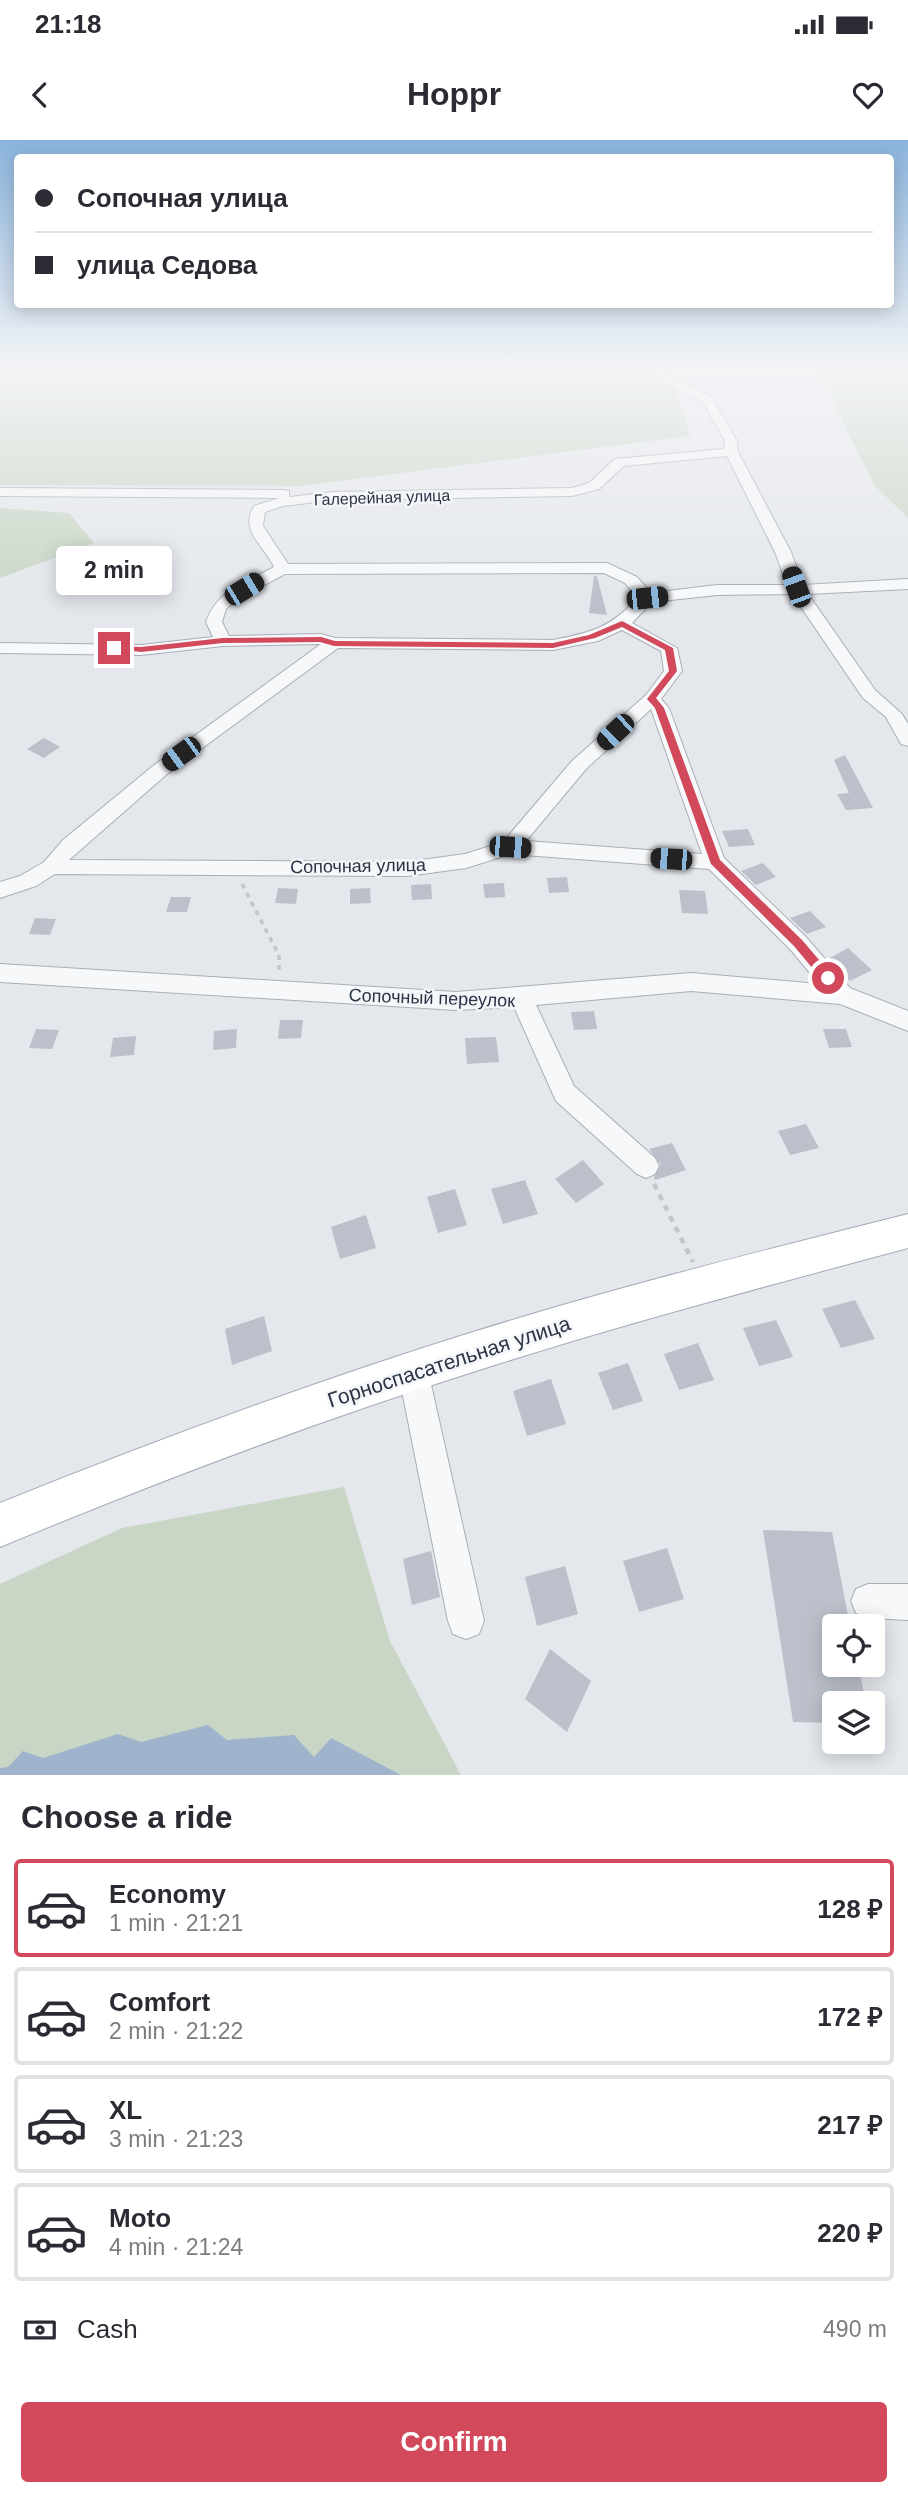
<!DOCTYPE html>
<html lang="en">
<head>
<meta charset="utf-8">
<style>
  body { margin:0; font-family:Helvetica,sans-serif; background:#f2f2f3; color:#2b2b33; height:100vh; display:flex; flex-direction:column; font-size:26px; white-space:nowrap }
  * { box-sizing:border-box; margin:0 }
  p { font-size:23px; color:#7c7c81 }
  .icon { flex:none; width:38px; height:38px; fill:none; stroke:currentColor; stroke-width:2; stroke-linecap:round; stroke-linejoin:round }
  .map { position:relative; height:1635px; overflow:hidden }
  .sheet { display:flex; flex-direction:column; background:#fff; flex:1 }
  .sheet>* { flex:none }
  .guide { position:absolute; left:14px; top:14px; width:880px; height:154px; border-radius:7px; box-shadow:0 4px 18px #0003; display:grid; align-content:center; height:154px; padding:0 21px; background:#fff }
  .controls { position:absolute; left:822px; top:1474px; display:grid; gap:14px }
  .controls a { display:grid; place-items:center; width:63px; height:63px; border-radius:7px; background:#fff; box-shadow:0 4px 18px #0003; font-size:35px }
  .end { position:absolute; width:32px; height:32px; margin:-16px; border:9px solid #d1495b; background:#fff; box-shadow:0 0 0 4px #fff }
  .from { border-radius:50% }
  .bubble { position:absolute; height:49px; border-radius:7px; background:#fff; box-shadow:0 4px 18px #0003; font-size:23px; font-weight:800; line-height:49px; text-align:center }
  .car { position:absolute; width:21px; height:42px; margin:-21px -10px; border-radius:9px; box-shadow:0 0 5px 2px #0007; background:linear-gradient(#222 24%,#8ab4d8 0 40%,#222 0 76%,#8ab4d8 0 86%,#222 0) }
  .guide b { display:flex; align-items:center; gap:24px; height:66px; font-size:26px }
  .guide b+b { border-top:2px solid #e1e1e2 }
  .guide i { width:18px; height:18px; background:#2b2b33 }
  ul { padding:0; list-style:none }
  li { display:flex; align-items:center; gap:21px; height:98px; margin:0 14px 10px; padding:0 7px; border:4px solid #e1e1e2; border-radius:7px }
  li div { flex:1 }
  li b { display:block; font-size:26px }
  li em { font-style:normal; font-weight:800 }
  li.on { border-color:#d1495b }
  li>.icon { width:63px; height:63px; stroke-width:1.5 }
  h2 { padding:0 21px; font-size:32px; line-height:84px }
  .pay { display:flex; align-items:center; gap:18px; height:77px; padding:0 21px; font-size:26px }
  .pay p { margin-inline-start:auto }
  .action { display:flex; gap:14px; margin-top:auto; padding:14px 21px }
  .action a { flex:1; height:80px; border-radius:7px; background:#d1495b; color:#fff; font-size:28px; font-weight:800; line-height:80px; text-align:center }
  .status { display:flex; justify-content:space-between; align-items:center; height:49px; padding:0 35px; background:#fff; direction:ltr }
  .status svg { height:19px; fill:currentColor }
  header { display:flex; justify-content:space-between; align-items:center; height:91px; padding:0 21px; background:#fff; font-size:32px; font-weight:800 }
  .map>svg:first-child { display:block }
  .green { fill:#c9d6c5 }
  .water { fill:#9fb4cc }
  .building { fill:#bbc0ca }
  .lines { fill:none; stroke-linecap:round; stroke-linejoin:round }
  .minor-casing { stroke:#a9aeb7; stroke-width:2 }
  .major-casing { stroke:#a3abb8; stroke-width:2 }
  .path-far1 { stroke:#c2c5cb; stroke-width:3.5; stroke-dasharray:5 5; stroke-linecap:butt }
  .path { stroke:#c2c5cb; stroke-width:4.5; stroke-dasharray:6 6; stroke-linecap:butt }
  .minor { fill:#f7f8fa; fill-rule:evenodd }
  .major { fill:#fff; fill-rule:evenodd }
  .route { fill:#d1495b }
  .labels { text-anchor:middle; stroke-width:5; stroke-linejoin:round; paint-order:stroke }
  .far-street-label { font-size:16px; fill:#2b3445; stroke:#f4f6f9 }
  .street-label { font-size:18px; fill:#2b3445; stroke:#f4f6f9 }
  .near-street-label { font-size:21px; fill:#2b3445; stroke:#f4f6f9 }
</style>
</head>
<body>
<div class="status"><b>21:18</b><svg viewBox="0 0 49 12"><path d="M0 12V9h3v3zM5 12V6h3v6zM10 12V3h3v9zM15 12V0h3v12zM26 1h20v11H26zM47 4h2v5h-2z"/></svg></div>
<header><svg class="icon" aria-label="back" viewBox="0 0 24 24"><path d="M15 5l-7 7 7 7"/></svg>Hoppr<svg class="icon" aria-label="heart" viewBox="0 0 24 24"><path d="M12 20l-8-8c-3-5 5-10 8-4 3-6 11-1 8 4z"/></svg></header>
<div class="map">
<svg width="908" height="1635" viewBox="0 0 908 1635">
  <rect width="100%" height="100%" fill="#e4e7ec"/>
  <path class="green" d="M0,229H670L690,296L300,346L0,345Z
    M817,229H908V378L874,345Z
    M0,368L69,373L94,403L0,438Z
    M344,1347L390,1501L461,1635H0V1444L122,1388Z"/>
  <path class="water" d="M208,1585L227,1600L294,1595L314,1617L331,1598L401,1635H0V1628L8,1627L23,1611L43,1618L118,1594L141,1602Z"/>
  <path class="building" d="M594,436H597L607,475L589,473Z
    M44,598L60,607L44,618L27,609Z
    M845,615L873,668L846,670L837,654L849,653L834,620Z
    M748,689L755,705L729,707L722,691Z
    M763,723L776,737L756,745L741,731Z
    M567,737L569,752L549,753L547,738Z
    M504,743L505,757L485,758L483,744Z
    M431,744L432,759L412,760L411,745Z
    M278,748L298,749L296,764L275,763Z
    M370,748L371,763L350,764V749Z
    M679,750L705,751L708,774L682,773Z
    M171,757H191L187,772H166Z
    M810,771L826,787L807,794L790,778Z
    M35,778L56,779L50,795L29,794Z
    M848,808L872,830L850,841L828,819Z
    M594,871L597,889L574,890L571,872Z
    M280,880H303L301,898L278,899Z
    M36,889L59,890L52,909L29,908Z
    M237,889L236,908L213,910L214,891Z
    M823,889H846L852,907L829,908Z
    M136,896L134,915L110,917L113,898Z
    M496,897L499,922L467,924L465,898Z
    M806,984L819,1008L790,1015L778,991Z
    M672,1003L686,1030L655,1040L654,1037L661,1025L649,1009Z
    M583,1020L604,1044L576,1063L555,1039Z
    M525,1040L538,1074L503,1084L491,1049Z
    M455,1049L467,1085L438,1093L427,1057Z
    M366,1075L376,1108L340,1119L331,1087Z
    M855,1160L875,1199L841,1208L822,1169Z
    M264,1176L272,1211L232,1225L225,1189Z
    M776,1180L793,1217L759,1226L743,1188Z
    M698,1203L714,1240L679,1250L664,1214Z
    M628,1223L643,1261L613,1270L598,1233Z
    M551,1239L566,1284L527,1296L513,1251Z
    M763,1390L832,1392L850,1486H835V1524H858L866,1563H835V1583L793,1582Z
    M667,1408L684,1459L639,1472L623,1421Z
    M431,1411L440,1457L412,1465L403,1419Z
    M565,1426L578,1474L537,1486L525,1437Z
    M550,1509L591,1541L567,1592L525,1559Z"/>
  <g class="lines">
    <g class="minor-casing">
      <path id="minor" d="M654,232H662L711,256L737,301L738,312L791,412L803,445L908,439V449L808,454L875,550L902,574L908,584V606L901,604L886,577L863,558L792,454L717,455L652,462L632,483L677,508L682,531L661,559L669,568L724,718L806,797L850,848L908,871V891L840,864L691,851L536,865L574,946L655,1018L659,1026L655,1034L646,1038L637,1034L556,961L514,867L456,870L0,842V824L456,852L691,833L819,844L790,809L709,729L511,714L466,728L407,736L55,734L36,746L0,758V742L20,736L44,722L63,700L153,626L321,504L223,506L141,515L0,513V503L141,505L213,497L206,482C217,450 246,442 274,427C264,405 239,391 254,366L279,358L0,356V348L284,350L289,351V357L333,352L572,348L589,343L615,319L724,309L725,301L702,261L654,236ZM727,316L775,412L787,445H717L651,453L637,437L607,423L288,424L263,386L265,372L283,366L333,360L572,356L599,349L624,326ZM604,433L625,443L638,458C609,488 594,492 553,500L335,498L321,494L229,496L222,482L226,469L236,460L285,434ZM622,490L661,511L664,531L646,555L572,621L503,702L465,714L407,722L69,720L167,634L338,508L553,510L598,501ZM651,569L702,714L526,701L586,629Z
        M413,1216L424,1220L428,1231L484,1481L479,1494L466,1499L453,1494L448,1481L398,1231L402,1220Z
        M868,1444H908V1480L868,1478L856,1473L851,1461L856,1449Z"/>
    </g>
    <g class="major-casing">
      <path id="major" d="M908,1074V1108C763,1147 619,1185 476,1231C314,1282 156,1342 0,1407V1363C156,1300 313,1242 473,1192C617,1147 762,1111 908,1074Z"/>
    </g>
    <path class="path-far1" d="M242,744L279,815V832"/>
    <path class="path" d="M654,1044L693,1122"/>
    <use href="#minor" class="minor"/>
    <use href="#major" class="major"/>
  </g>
  <linearGradient id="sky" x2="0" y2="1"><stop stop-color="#8bb4dd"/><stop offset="0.5" stop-color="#f3f4f6"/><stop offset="1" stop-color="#f3f4f6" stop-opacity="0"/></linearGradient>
  <rect width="908" height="458" fill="url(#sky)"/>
  <path class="route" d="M622,481L673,508L677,531L656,558L664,568L720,720L802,800L832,835V841H823L794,806L711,724L655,568L647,559L669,531L665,510L622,487L595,498L553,508L334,506L320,502L223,503L141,512L110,508L114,506L141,507L223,498L321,497L335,501L553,503L589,495Z"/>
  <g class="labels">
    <g class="far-street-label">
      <text transform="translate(382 357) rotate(-2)" y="6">Галерейная улица</text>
    </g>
    <g class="street-label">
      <text transform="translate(358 726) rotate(-1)" y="6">Сопочная улица</text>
      <text transform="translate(432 858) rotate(2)" y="6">Сопочный переулок</text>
    </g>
    <g class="near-street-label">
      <text transform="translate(449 1222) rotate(-18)" y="7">Горноспасательная улица</text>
    </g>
  </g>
</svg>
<div class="controls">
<a><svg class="icon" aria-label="locate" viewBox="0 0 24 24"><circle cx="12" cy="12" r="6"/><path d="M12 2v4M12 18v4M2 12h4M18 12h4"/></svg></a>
<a><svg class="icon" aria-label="layers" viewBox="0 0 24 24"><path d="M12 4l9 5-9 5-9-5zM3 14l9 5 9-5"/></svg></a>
</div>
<i class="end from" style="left:828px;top:838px"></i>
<i class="end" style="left:114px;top:508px"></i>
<div class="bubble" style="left:56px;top:406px;width:116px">2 min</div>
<i class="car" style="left:796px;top:447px;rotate:340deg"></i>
<i class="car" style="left:244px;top:449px;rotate:59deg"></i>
<i class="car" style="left:647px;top:458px;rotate:84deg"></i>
<i class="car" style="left:615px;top:592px;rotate:227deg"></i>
<i class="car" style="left:181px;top:614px;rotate:234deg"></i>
<i class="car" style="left:510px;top:707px;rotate:94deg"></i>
<i class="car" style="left:671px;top:719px;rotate:274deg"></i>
<div class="guide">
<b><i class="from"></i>Сопочная улица</b>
<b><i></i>улица Седова</b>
</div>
</div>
<section class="sheet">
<h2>Choose a ride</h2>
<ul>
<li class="on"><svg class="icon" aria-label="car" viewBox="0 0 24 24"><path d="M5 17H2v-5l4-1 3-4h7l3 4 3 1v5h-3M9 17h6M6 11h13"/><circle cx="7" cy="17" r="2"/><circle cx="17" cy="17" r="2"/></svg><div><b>Economy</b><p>1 min · 21:21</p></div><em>128 ₽</em></li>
<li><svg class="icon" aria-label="car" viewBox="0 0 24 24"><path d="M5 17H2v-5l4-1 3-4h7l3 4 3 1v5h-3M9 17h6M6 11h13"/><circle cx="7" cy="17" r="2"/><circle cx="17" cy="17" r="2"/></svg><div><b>Comfort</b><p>2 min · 21:22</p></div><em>172 ₽</em></li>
<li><svg class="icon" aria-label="car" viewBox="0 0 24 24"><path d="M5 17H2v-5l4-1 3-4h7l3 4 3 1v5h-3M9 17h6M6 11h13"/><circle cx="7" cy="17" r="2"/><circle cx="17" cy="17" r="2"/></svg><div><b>XL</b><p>3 min · 21:23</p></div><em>217 ₽</em></li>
<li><svg class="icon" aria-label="car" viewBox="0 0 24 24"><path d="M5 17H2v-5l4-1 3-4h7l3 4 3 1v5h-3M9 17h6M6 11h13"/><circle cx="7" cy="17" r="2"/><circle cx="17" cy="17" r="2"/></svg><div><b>Moto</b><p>4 min · 21:24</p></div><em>220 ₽</em></li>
</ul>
<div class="pay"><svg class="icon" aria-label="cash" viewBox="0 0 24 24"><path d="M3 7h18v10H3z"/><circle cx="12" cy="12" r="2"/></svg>Cash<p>490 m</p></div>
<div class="action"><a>Confirm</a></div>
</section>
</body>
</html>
